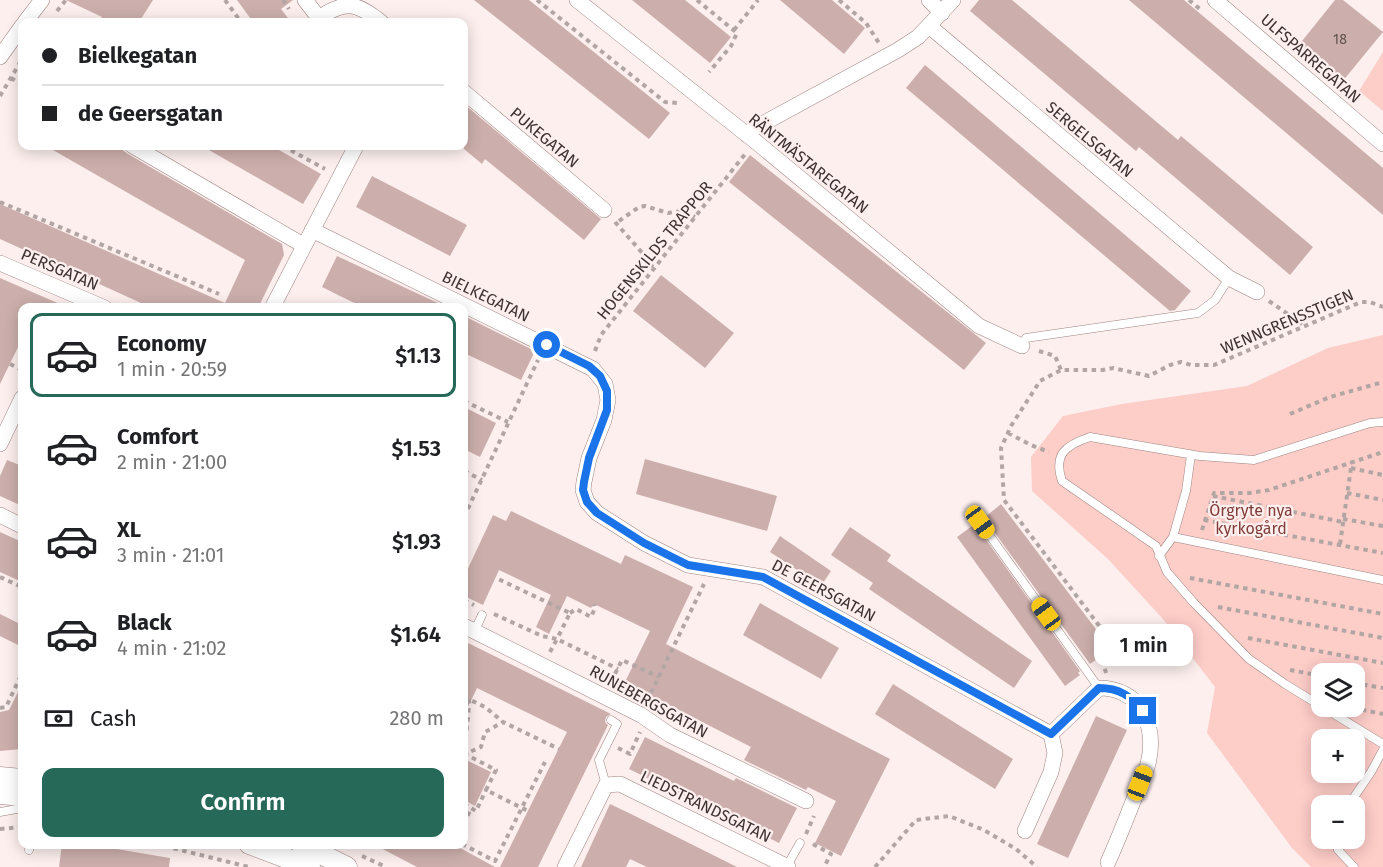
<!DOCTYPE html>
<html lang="en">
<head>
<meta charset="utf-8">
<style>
  body { margin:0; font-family:"Fira Sans",sans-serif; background:#f6f6f6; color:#202124; height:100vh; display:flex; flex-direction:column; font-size:22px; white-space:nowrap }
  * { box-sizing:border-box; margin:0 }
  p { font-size:20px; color:#757577 }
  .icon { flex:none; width:33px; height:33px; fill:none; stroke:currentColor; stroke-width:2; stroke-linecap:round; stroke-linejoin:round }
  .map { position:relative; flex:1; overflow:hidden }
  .details { position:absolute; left:18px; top:303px; width:450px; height:546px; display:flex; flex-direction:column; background:#fff; border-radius:12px; box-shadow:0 3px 15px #0003 }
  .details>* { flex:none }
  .guide { position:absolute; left:18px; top:18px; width:450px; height:132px; border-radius:12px; box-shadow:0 3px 15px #0003; display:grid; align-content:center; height:132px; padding:0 24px; background:#fff }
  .controls { position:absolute; left:1311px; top:663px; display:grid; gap:12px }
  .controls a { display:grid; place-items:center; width:54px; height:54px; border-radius:12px; background:#fff; box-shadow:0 3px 15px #0003; font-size:30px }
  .end { position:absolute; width:27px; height:27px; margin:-14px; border:8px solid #1a73e8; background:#fff; box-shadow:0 0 0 3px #fff }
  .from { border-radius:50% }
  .bubble { position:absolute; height:42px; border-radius:12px; background:#fff; box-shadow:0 3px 15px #0003; font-size:20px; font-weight:600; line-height:42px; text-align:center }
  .car { position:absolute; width:18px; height:36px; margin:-18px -9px; border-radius:8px; box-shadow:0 0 4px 2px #0007; background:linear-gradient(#f5c518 24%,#345 0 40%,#f5c518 0 76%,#345 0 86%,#f5c518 0) }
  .guide b { display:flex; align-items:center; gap:21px; height:57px; font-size:22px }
  .guide b+b { border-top:2px solid #e0e0e0 }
  .guide i { width:15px; height:15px; background:#202124 }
  ul { padding:10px 0 0; list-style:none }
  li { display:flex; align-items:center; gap:18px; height:84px; margin:0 12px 9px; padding:0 12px; border:3px solid transparent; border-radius:12px }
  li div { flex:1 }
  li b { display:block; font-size:22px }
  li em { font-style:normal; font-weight:600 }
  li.active { border-color:#266959 }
  li>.icon { width:54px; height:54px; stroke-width:1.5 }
  .pay { display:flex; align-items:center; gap:15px; height:66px; padding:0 24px; font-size:22px }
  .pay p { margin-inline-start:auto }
  .cta { display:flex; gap:12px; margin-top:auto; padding:12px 24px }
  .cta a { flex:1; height:69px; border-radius:12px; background:#266959; color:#fff; font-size:24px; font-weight:600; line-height:69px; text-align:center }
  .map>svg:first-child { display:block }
  .green { fill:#fdcdc8; fill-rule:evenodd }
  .building { fill:#ccafac }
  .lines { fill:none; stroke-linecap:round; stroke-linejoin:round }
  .service-casing { stroke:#9e8380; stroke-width:9 }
  .minor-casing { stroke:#9e8380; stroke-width:16 }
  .tertiary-casing { stroke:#9e8380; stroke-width:21 }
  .path { stroke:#b2a6a5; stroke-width:4; stroke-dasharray:4.5 4.5; stroke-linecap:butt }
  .service { stroke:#fff; stroke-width:8 }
  .minor { stroke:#fff; stroke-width:15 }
  .tertiary { stroke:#fff; stroke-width:20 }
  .route { stroke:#1a73e8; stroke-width:8 }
  .labels { text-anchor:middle; stroke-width:4.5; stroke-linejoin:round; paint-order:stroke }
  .number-label { font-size:14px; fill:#615150 }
  .street-label { font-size:16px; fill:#3d3231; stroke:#fcefee }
  .park-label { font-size:16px; fill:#813d39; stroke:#fcefee }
</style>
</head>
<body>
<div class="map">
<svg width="1383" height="867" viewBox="0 0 1383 867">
  <rect width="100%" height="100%" fill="#fcefee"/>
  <path class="green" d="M1383,52V111L1359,91Z
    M1383,335V867H1311L1292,848L1207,733L1215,687L1162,618L1108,559L1032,491L1031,457L1063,416L1122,404L1247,386L1328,348ZM1322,674H1354V706H1322ZM1322,740H1354V772H1322ZM1322,806H1354V838H1322Z"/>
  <path class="building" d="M66,0H153L139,22H99L102,17Z
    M237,0H293L281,9L291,22H253Z
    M474,0H529L670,113L649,139Z
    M632,0H685L731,37L710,63Z
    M780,0H832L865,28L844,54Z
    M979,0H1012L1178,140L1181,136L1313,247L1290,275L1139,147L1136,151L970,11Z
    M1129,0H1184L1383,168V215Z
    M1335,0H1343L1383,32L1342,82L1298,46Z
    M925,65L1191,291L1175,310L1170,311L906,88Z
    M464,104L601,219L584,240L485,159L482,164L464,149Z
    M46,146H117L128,154L282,244L284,255L258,308H152L0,239V204L225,303L245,260Z
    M202,146H272L321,174L303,204Z
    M750,155L986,343L964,370L729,182Z
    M372,176L467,225L450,256L356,207Z
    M337,256L438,303L447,308H365L342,297L322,287Z
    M661,275L734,333L705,368L633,311Z
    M0,278L69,308H22V339L0,384Z
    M464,316L535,351L521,380L464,353Z
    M464,407L496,423L480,457L464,449Z
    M645,459L777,496L767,531L636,494Z
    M7,460L22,466V506L0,496V476Z
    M1001,504L1111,649L1090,664L984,518Z
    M511,511L621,564L625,555L693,587L666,644L890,759L841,856L815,843L836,801L808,787L806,790L744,760L751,747L640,690L639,692L624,684L650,631L594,604L591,608L567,596L549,634L536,627L551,595L499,570L483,605L464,596V577L493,515L506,521Z
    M975,524L1080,671L1078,673L1080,675L1065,686L957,537Z
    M850,527L891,555L887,561L1032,661L1014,688L869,589L873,583L831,555Z
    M0,532L22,542V582L0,572Z
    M780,536L831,571L821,586L770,552Z
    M760,603L839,648L821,679L743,635Z
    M0,614L22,625V647L0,636Z
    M464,641L611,714L606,717L605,722L608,725L538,867H500L567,732L477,688L464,715Z
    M22,684V749L0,751V712L9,710Z
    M893,684L1013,759L995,789L875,714Z
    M1096,716L1127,730L1068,858L1037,844Z
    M645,737L734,781L736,778L797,808L779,843L629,769Z
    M464,759L491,772L475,806L464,800Z
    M610,804L631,814L737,867H647L630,859L626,867H581Z
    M62,844H87L170,858L169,867H59Z
    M373,844H453L495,867H417Z"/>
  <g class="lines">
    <g class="service-casing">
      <path id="service" d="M1022,346L1026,338L1198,313L1215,300L1229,278
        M1383,422L1370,423L1254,460L1200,456L1090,437C1066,445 1053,454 1062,481L1156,546L1167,572L1194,603L1249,659L1285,684L1383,744
        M980,522L1099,688
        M1173,537L1383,580
        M1159,556L1173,537L1186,491L1191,455
        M474,632L482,615
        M606,785L599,760L617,724L611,720
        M1348,806L1371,772L1383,750
        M0,812L22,808
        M1338,838V850L1354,867
        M29,850L30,844
        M787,866L800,843"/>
    </g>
    <g class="minor-casing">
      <path id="minor" d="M305,0L322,22
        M577,0L755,141L979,326L1022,346
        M929,0L942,13
        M1215,0L1383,144
        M319,18C345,0 356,2 381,22
        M25,22L42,0
        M929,26L1229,278L1257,292
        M0,57L22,26
        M464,92L604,210
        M747,135L753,129L898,50L918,37L953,0
        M133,146L303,245
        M312,230L593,369L605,384L608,400L604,420L589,458L584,482L583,490L587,502L597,513L644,543L688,565L763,577L1051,734L1099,688C1141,688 1157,726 1148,764C1145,774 1140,784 1136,794C1127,817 1118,840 1108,862
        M0,263L105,308
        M272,308L356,146
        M0,444L22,398
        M0,515L22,526
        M464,626L641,715L670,735L806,801
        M1025,831L1051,772L1055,753L1051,734
        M565,867L606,785L620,784L788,867"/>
    </g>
    <g class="tertiary-casing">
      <path id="tertiary" d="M0,777L22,779
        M0,794L22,796
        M249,844L310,867
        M301,844L347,867"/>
    </g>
    <path class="path" d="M225,0L241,22
      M283,0L289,9
      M537,0L665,102L678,103
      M697,0L737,33L731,46L709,72
      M839,0L866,23L879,43
      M1189,0L1201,10
      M57,11L66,0
      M734,30L758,0
      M11,78L22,85
      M0,96L21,61
      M283,146L325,169
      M0,202L219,294
      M619,221L639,207L645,206L668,213L681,211L695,217
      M615,222L645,256L654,269
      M1269,301L1305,326
      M595,351L601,335L746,153
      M1039,351L1055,356L1061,370
      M10,364L22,370
      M464,401L508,422
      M1290,414L1330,397L1383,382
      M1008,433L1031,445L1049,452
      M1351,468L1383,475
      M464,471L482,480
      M1347,493L1383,500
      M1213,496L1343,522
      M464,517L538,360
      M1343,519L1383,526
      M1204,520L1383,553
      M1202,530L1214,493H1250L1269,490L1383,452
      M1340,544L1352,461
      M0,577L22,587
      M1190,578L1383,614
      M464,600L474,605
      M1218,607L1383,638
      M570,613L576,609L591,617L595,608L594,604
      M494,614L542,636L557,639L570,613L496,578
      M1248,638L1383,663
      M550,652L557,639L618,669
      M1290,670L1322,676
      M1106,673L1103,662L1119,652L1004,500L1001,448L1011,426L1040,381L1061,370H1103L1113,368L1149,376L1170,365L1181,362L1191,365H1214L1361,302H1370L1383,307
      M611,682L622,660L659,677
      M1354,683L1383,688
      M464,697L485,707L503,722
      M469,699C469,718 465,735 465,754L496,770L486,790L528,811
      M647,701L704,584
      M0,708L6,707L22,673
      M1353,708L1383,714
      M618,748L630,754L640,732
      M464,756L465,754L481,747L485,732L503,722L559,749
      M464,804L471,808
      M464,824L471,808L476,811L486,790
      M0,829L22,827
      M806,834L814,816
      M156,844L249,867
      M462,844L495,861L545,762
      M813,844L831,854L824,867
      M453,845V844
      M362,856L386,867
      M875,867L916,820L949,816L984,830L1016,849L1037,867"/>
    <use href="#service" class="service"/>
    <use href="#minor" class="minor"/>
    <use href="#tertiary" class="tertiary"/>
  </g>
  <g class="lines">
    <path class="route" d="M547,345L589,366L600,376L607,391V410L589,458L584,482L583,490L587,502L597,513L644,543L688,565L763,577L1051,734L1099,688C1119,688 1131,696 1143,711"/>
  </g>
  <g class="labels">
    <g class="number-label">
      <text x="1340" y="44">18</text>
    </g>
    <g class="street-label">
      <text transform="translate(1311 58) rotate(41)" y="6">ULFSPARREGATAN</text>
      <text transform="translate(545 137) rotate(40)" y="6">PUKEGATAN</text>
      <text transform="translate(1090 139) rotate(40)" y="6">SERGELSGATAN</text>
      <text transform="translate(809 163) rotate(39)" y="6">RÄNTMÄSTAREGATAN</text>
      <text transform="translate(654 250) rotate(-51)" y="6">HOGENSKILDS TRAPPOR</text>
      <text transform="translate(60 269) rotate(23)" y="6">PERSGATAN</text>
      <text transform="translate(486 296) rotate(26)" y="6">BIELKEGATAN</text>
      <text transform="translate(1287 321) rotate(-23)" y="6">WENNGRENSSTIGEN</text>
      <text transform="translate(824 590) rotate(28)" y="6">DE GEERSGATAN</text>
      <text transform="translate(649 701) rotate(29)" y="6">RUNEBERGSGATAN</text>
      <text transform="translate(706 806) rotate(26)" y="6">LIEDSTRANDSGATAN</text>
    </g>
    <g class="park-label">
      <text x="1251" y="516">Örgryte nya<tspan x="1251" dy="18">kyrkogård</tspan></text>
    </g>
  </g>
</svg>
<div class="controls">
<a><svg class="icon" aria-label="layers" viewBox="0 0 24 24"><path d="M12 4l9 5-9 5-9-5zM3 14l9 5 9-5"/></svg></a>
<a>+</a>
<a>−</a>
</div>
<i class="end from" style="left:547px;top:345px"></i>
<i class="end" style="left:1143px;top:711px"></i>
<div class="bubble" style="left:1094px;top:624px;width:99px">1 min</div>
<i class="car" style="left:980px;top:522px;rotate:144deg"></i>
<i class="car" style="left:1046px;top:614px;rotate:324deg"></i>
<i class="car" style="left:1140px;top:783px;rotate:21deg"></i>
<div class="guide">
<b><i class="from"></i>Bielkegatan</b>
<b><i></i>de Geersgatan</b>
</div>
<section class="details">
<ul>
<li class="active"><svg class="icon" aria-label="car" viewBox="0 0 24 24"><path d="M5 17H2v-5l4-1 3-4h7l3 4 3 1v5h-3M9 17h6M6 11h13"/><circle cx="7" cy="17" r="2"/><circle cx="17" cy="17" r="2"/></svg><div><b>Economy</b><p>1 min · 20:59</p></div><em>$1.13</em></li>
<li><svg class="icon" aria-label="car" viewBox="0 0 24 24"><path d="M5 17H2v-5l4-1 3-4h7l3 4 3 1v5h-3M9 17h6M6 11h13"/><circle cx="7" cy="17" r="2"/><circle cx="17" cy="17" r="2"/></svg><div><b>Comfort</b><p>2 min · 21:00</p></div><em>$1.53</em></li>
<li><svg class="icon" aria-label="car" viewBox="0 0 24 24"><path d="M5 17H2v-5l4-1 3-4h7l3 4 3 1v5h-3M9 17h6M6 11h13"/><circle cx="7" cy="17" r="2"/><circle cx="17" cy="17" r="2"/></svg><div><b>XL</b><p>3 min · 21:01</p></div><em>$1.93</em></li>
<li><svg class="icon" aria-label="car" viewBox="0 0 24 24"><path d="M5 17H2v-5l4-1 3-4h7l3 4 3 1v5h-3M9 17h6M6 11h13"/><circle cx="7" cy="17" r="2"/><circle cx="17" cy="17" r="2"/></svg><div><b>Black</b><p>4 min · 21:02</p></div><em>$1.64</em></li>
</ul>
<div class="pay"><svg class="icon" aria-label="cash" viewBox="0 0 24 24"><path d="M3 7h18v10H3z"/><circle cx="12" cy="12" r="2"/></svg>Cash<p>280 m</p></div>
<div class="cta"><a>Confirm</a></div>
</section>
</div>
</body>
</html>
